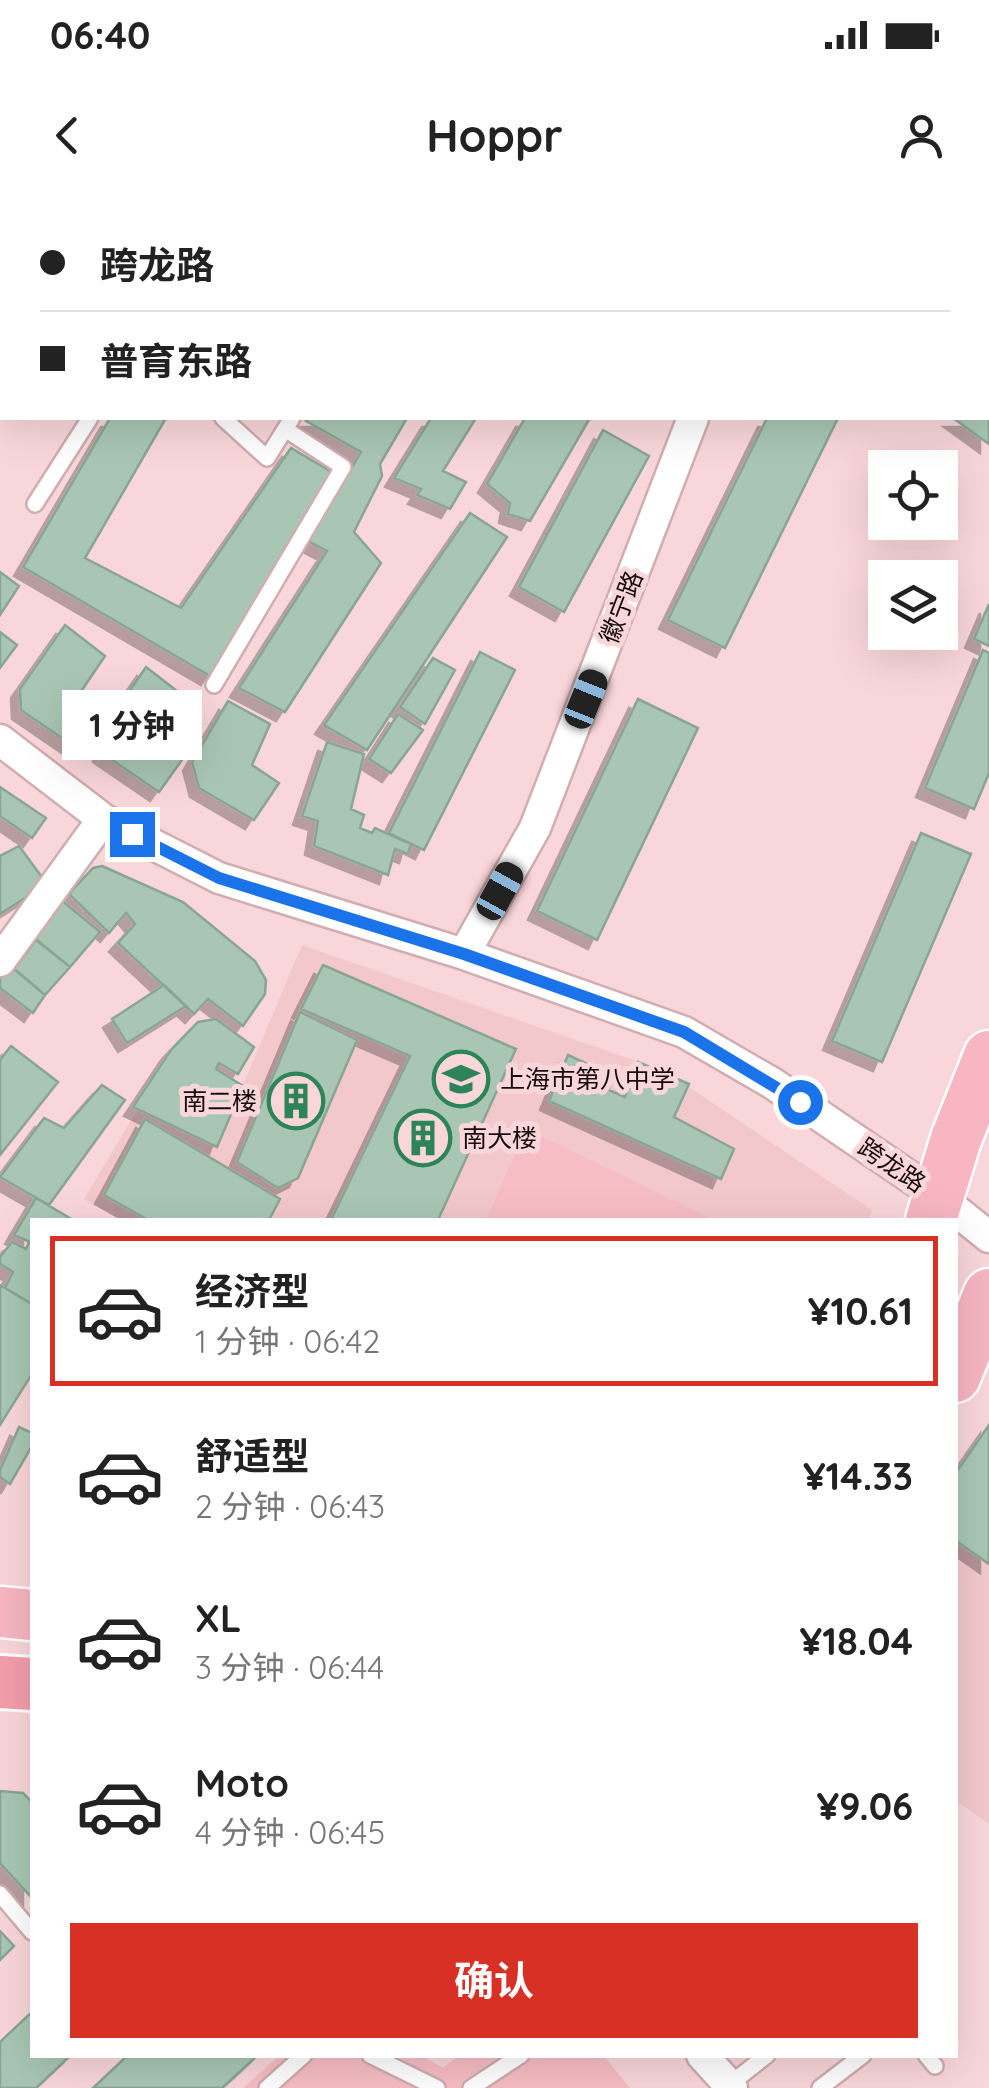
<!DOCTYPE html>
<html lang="zh">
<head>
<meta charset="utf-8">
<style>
  body { margin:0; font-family:Quicksand,"Noto Sans SC",sans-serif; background:#f6f6f6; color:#222; height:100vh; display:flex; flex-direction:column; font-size:38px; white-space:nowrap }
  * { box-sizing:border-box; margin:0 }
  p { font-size:32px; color:#767676 }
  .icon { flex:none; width:55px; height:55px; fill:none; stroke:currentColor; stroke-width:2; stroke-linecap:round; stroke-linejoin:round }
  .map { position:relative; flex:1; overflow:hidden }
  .panel { position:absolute; left:30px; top:1018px; width:928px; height:840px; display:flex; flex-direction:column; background:#fff; border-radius:0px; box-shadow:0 10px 40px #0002 }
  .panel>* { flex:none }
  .banner { position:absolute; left:0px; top:0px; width:990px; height:220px; box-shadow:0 10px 40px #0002; display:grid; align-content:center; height:220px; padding:0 40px; background:#fff }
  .controls { position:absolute; left:868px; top:250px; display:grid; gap:20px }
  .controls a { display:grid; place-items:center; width:90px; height:90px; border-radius:0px; background:#fff; box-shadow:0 10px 40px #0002; font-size:50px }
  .end { position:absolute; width:45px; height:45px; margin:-22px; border:12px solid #1a73e8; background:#fff; box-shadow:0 0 0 5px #fff }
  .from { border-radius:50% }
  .bubble { position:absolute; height:70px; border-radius:0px; background:#fff; box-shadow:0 10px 40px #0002; font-size:32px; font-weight:700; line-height:70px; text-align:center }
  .car { position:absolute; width:30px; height:60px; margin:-30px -15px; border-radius:12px; box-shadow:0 0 8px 2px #0007; background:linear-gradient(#222 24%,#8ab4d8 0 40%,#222 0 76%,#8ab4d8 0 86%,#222 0) }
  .banner b { display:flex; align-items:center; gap:35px; height:95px; font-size:38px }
  .banner b+b { border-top:2px solid #e0e0e0 }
  .banner i { width:25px; height:25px; background:#222 }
  ul { padding:18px 0 0; list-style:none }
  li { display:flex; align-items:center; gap:30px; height:150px; margin:0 20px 15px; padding:0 20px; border:5px solid transparent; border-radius:0px }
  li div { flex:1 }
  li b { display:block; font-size:38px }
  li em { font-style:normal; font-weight:700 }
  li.on { border-color:#d93025 }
  li>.icon { width:90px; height:90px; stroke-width:1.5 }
  .primary-button { display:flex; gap:20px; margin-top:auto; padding:20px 40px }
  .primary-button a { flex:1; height:115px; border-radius:0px; background:#d93025; color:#fff; font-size:40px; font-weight:700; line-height:115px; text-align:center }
  .status { display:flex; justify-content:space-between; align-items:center; height:70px; padding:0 50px; background:#fff; direction:ltr }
  .status svg { height:28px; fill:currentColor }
  header { display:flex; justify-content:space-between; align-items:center; height:130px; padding:0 40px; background:#fff; font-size:45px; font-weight:700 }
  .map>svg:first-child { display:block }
  .built { fill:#f3c8cc }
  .green { fill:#f7bdc4 }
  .building { fill:#a9c6b4; stroke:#89a594; stroke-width:2.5; filter:url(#shadow) }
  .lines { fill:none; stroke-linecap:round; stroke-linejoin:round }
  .service-casing { stroke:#cfadb0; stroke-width:20 }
  .minor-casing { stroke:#cfadb0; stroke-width:35 }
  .primary-casing { stroke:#fff; stroke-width:55 }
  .trunk-casing { stroke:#fff; stroke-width:58 }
  .service { stroke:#fff; stroke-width:15 }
  .minor { stroke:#fff; stroke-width:30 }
  .primary { stroke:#f7b6c1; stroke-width:50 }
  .trunk { stroke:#f49eac; stroke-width:52 }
  .route { stroke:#1a73e8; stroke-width:12 }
  .labels { text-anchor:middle; stroke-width:10; stroke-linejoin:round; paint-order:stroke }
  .street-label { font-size:25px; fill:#170c0d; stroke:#f9d6da }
  .poi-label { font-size:25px; fill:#170c0d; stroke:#f9d6da; text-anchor:start }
</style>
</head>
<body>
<div class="status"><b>06:40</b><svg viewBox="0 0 49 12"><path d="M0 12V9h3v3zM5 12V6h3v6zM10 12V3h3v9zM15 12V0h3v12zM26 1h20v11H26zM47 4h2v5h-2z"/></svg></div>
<header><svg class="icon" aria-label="back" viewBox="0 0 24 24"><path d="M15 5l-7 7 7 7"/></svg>Hoppr<svg class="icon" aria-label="person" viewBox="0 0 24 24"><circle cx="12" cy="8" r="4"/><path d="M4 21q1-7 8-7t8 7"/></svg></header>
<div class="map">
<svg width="989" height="1888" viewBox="0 0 989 1888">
  <defs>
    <filter id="shadow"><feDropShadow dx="-9" dy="9" stdDeviation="0" flood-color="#0004"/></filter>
  </defs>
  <rect width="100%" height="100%" fill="#f9d6da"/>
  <path class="built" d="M302,745L665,871L872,1010L869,1020H122L84,999L138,909L217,947Z
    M955,1326L989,1346V1624L955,1600Z"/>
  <path class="green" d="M526,929L714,1020H486Z
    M280,1855H420L443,1868L459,1855H603L630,1888H243Z"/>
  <path class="building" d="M0,0H87L91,2H2L0,45Z
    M436,0H524L435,2Z
    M556,0H643L555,2Z
    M682,0H752L681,2Z
    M916,0H960L963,2H915Z
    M988,24L989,25V89L988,88Z
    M2,118V176L0,180V122Z
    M988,181L989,182V244L953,218H988Z
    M110,218H166L85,358L181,408L291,248L335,274L210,476L23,367Z
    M309,218H407L380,264L382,276L354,332L381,363L285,512L239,488L327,351L308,341L361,252L306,221Z
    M431,218H476L443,271L466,282L450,309L417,295L421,289L394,278Z
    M525,218H590L530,321L508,314L510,303L487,284Z
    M767,218H838L725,448L668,420Z
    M603,230L649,256L564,412L519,387Z
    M470,313L507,337L367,550L324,525Z
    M0,372L19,386L0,415Z
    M989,404V446L974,439Z
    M65,425L105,456L78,496L103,515L78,549L21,510L20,489Z
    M0,432L17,445L0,468Z
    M983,450L989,453V573L974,609L925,588Z
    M480,452L515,470L424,650L389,633Z
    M433,458L455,470L425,524L400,507Z
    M146,467L186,498L159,538L184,557L159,592L102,553L101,532Z
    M638,499L698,528L597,740L537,711Z
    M228,501L270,524L252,565L279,583L254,620L199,588L192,562Z
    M398,514L423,530L391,573L369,559Z
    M327,542L364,554L351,609L364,615L360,628L372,633L375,628L411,644L408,654L395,649L388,675L314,646L318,621L302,616Z
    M0,587L46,618L32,638L0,616Z
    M921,633L971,654L882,862L832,841Z
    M19,646L47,684L0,714V656Z
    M102,666L183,702L255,761L266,780L265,794L243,826L208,799L194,814L118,743L135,724L126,713L109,733L69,694L93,668Z
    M61,700L100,732L70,767L32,736Z
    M36,740L70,767L45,795L14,769Z
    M10,765L45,795L33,813L0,788V778Z
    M323,765L516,849L438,1020H331L410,856L301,809Z
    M164,785L186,806L127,843L112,819Z
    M300,812L357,840L298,978L278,988L237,962Z
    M216,819L254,847L238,874L219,863L216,869L243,886L217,947L133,907L171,850L198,822Z
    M11,846L58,882L0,955V860Z
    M568,855L613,876L609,890L625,897L638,862L689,884L674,917L734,949L721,979L549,901Z
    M102,885L125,900L49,1005L0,977L44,918L64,928Z
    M145,919L280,999L269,1020H148L104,995Z
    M36,998L73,1020H32V1043L14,1035Z
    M12,1042L26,1049L29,1042L32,1043V1104L5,1088L13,1072L0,1064V1057Z
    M0,1085L32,1104V1174L0,1225Z
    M989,1225V1364L955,1340V1274Z
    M19,1227L32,1233V1246L10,1284L0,1277V1270Z
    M0,1591L23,1593L32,1602V1698L0,1663Z
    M0,1731L14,1746L0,1760Z
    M32,1812V1855H71L36,1888H0V1842Z
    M128,1855H258L222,1888H93Z"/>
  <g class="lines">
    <g class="service-casing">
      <path id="service" d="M111,0L115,2
        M225,2L226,0
        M429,2L431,0
        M0,81H2
        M223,218L267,258L292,218
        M35,304L90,218
        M214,485L343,267L285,229
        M0,1694L32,1732
        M370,1855L437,1888
        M926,1855L935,1866
        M729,1885L767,1855
        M267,1888L304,1855
        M471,1888L521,1855
        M820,1888L863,1855"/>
    </g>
    <g class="minor-casing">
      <path id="minor" d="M804,0L808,2
        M988,127L989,128
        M0,540L103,619L219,678L464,754L684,832L772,883L938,996L989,1037
        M464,754L535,628L693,218
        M0,761L103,619
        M702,1855L732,1888"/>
    </g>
    <g class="primary-casing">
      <path id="primary" d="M931,1020L956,939L989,856
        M955,1177L989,1094
        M0,1412L32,1415"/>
    </g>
    <g class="trunk-casing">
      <path id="trunk" d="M0,1482L32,1484"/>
    </g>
    <use href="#service" class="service"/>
    <use href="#minor" class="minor"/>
    <use href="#primary" class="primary"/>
    <use href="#trunk" class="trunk"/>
  </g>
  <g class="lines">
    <path class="route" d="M132,634L219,678L464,754L684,832L800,902"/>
  </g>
  <defs>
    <g id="school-ring" transform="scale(2.875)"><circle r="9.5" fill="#f9d6da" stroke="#2c8458" stroke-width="1.5"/><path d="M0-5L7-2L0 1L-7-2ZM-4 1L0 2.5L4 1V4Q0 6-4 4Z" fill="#2c8458"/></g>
    <g id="building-ring" transform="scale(2.875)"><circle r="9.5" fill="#f9d6da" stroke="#2c8458" stroke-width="1.5"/><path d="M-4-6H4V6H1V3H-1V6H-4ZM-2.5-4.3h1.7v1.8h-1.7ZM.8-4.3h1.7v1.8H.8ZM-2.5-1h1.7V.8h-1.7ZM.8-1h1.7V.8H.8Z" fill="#2c8458"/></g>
  </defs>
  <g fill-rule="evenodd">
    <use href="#school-ring" x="461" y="879"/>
    <use href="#building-ring" x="296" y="901"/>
    <use href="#building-ring" x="423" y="938"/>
  </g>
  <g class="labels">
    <g class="street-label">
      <text transform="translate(621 407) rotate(-69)" y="9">徽宁路</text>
      <text transform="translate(892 965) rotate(34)" y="9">跨龙路</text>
    </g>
    <g class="poi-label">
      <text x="500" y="888">上海市第八中学</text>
      <text x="257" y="910" text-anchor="end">南二楼</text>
      <text x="462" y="947">南大楼</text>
    </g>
  </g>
</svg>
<div class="controls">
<a><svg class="icon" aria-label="locate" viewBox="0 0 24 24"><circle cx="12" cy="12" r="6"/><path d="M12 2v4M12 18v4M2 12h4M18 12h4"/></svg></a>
<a><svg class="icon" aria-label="layers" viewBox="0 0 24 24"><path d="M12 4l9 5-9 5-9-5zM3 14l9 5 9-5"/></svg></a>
</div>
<i class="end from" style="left:800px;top:902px"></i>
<i class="end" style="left:132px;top:634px"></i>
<div class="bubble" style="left:62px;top:490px;width:140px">1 分钟</div>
<i class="car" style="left:586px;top:499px;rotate:22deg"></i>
<i class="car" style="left:500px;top:691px;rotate:29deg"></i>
<div class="banner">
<b><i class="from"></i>跨龙路</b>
<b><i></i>普育东路</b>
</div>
<section class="panel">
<ul>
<li class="on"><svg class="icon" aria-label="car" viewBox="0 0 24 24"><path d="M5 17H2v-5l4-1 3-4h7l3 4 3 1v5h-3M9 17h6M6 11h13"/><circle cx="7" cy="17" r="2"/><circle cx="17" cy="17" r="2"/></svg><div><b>经济型</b><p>1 分钟 · 06:42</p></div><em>¥10.61</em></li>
<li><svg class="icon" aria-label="car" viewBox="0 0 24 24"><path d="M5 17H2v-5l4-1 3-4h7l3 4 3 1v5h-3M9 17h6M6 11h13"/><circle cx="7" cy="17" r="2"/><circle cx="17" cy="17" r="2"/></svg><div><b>舒适型</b><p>2 分钟 · 06:43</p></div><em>¥14.33</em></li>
<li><svg class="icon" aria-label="car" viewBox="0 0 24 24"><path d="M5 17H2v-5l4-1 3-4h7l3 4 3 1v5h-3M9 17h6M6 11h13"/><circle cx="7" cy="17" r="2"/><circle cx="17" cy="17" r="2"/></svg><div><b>XL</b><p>3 分钟 · 06:44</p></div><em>¥18.04</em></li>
<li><svg class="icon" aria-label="car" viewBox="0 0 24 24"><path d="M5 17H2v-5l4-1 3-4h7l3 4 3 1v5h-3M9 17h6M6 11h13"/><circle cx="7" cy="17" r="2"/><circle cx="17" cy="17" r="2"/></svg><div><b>Moto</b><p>4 分钟 · 06:45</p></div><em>¥9.06</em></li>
</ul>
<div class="primary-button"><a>确认</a></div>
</section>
</div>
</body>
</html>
